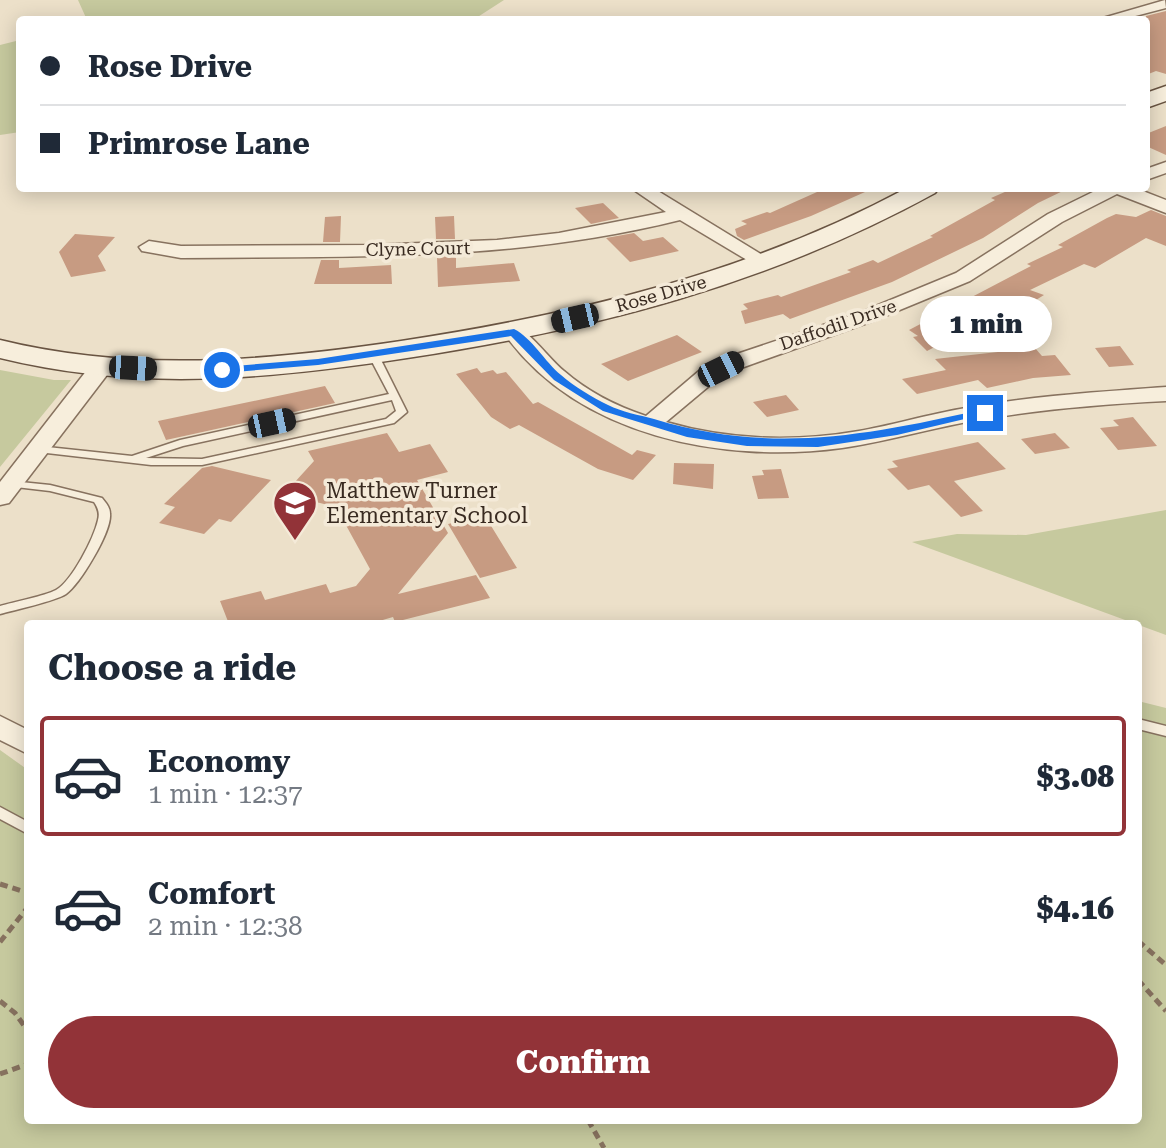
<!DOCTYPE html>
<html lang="en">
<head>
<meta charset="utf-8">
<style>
  body { margin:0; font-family:"Roboto Serif",serif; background:#f6f6f7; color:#1f2937; height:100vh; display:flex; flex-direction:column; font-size:30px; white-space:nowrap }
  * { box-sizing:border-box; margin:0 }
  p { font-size:26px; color:#747a83 }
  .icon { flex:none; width:44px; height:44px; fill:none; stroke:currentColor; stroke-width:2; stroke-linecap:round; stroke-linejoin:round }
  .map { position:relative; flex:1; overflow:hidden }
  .side { position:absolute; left:24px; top:620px; width:1118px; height:504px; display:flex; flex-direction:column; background:#fff; border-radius:8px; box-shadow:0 4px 20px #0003 }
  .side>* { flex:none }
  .banner { position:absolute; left:16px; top:16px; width:1134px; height:176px; border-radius:8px; box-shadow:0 4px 20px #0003; display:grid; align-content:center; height:176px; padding:0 24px; background:#fff }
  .end { position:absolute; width:36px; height:36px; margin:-18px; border:10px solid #1a73e8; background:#fff; box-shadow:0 0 0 4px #fff }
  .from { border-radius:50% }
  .bubble { position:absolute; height:56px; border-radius:28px; background:#fff; box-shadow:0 4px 20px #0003; font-size:26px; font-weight:800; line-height:56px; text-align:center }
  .car { position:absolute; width:24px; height:48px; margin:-24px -12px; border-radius:10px; box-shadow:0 0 6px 2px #0007; background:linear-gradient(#222 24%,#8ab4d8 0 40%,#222 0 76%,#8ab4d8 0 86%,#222 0) }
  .banner b { display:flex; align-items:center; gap:28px; height:76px; font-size:30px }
  .banner b+b { border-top:2px solid #e0e1e3 }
  .banner i { width:20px; height:20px; background:#1f2937 }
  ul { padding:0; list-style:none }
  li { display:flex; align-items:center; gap:24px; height:120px; margin:0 16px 12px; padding:0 8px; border:4px solid transparent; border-radius:8px }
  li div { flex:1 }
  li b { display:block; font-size:30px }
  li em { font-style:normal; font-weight:800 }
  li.on { border-color:#923338 }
  li>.icon { width:72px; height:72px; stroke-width:1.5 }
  h2 { padding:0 24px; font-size:36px; line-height:96px }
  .primary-button { display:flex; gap:16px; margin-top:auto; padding:16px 24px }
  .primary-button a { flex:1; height:92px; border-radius:48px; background:#923338; color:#fff; font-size:32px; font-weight:800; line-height:92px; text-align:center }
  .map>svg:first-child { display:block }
  .green { fill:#c6c99e }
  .building { fill:#c79b82 }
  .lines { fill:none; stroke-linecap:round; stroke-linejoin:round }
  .lane-casing { stroke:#87725f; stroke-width:3 }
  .street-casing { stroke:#87725f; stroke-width:3 }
  .secondary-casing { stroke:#695442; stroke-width:3 }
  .path { stroke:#87725f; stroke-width:5; stroke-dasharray:8 5; stroke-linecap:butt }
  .lane { fill:#f7eedc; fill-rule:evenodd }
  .street { fill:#f7eedc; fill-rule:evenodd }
  .secondary { fill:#f7eedc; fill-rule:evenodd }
  .route { fill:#1a73e8 }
  .labels { text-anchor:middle; stroke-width:7; stroke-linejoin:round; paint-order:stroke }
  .far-street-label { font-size:18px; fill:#392b21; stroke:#f4ead8 }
  .poi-label { font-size:22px; fill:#392b21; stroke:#f4ead8; text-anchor:start }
</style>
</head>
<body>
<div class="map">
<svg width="1166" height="1148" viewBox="0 0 1166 1148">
  <rect width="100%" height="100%" fill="#ece0c9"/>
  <path class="green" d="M78,0H504L473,20H87Z
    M20,40V132L0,135V45Z
    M0,370L54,380H71L0,467Z
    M1166,510V635L912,542L957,534L1026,535Z
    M1138,701L1166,708V1148H0V750L28,770V1120H1138Z"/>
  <path class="building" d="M1166,11V74L1156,71L1146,75V16Z
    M1166,126V155L1146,146V134Z
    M826,188H874L811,216L744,240L737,236L735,229L747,224L741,221L767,212L770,213Z
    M1014,188H1069L1038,203L983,238L892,282L790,319L783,314L745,324L741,311L748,309L743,304L778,295L781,297L851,272L847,270L873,260L878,263L933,237L930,236L995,200L991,198Z
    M603,203L619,218L591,224L575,208Z
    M1151,210L1166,216V246L1146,238L1095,268L1084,264L1030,290L1044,295L1023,308L1016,305L927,351L913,337L918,336L909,330L1031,266L1027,264L1063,247L1058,245L1107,218L1116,214L1136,217Z
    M341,216L340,242H323L325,217Z
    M454,216L455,239H436L435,217Z
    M634,233L643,241L663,237L679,251L630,262L606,238Z
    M75,234L115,237L98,256L106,271L71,277L59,252Z
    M456,255V268L514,263L520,281L438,287L437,257Z
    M321,260H339V268L391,265L392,284H314Z
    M677,335L702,352L628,381L601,364Z
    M1120,346L1134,365L1109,367L1095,348Z
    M1035,348L1042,356L1055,355L1071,375L1033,378L987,388L978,380L917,394L902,379L946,370L935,359Z
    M477,368L481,373L493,370L497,374L506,372L533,404L538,402L632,455L637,450L656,455L633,480L598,469L519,425L510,429L491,417L456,374Z
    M325,386L335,403L166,440L158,421Z
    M786,395L799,410L767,417L753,402Z
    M1133,417L1157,446L1118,450L1100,428L1119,426L1113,420Z
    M387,433L399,452L430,444L448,472L417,480L448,533L398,594L476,575L490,598L395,622L393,617L369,624H229L220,601L261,591L265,600L326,584L330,593L356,586L370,569L336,507L284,494L314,461L308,451Z
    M1055,433L1070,448L1035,454L1021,439Z
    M978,442L1006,469L954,481L983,511L961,517L929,485L908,490L887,469L898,467L892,461Z
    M674,463L714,464L713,489L673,484Z
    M212,466L271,480L231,522L219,519L204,534L159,523L175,507L164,504L202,468Z
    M781,469L789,498L758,499L752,476L764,475L762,470Z
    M485,516L517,568L480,578L448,524Z"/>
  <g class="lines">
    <g class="lane-casing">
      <path id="lane" d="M373,351L378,354L407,412L394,423L202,465H151L38,452L33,449L38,446L132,456L180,440L389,394L368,354ZM392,400L396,411L386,419L202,459L146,458L183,446Z
        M11,481L50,485L102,498C106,503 110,507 110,514C112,531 80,584 66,594C56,601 14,610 0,614V606C13,602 45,596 56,590C72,581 94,538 98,520C100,513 98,508 94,502L50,491L7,486L5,484L7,482Z
        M1138,719L1166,726V736L1138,729Z
        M0,807L28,822V834L0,819Z"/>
    </g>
    <g class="street-casing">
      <path id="street" d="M1165,0L1166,8L1120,20H1096Z
        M1166,162V173L1146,180V169Z
        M631,188H653L774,262L764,268L757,266L680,220C512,262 352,256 181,258L142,251L139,247L149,241L181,246L371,245L497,240L559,233L666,212Z
        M1101,188H1135L1166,200V213L1117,194L1062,222L970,281L873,321L744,367L715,381L666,422C728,440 795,442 859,431C893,425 926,415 960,409C1028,396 1097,392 1166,387V401C1105,404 1045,409 985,419C937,426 891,441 842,448C723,464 577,437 503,332L514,326C528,329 550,360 564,371C588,392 616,406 646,416L699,371L728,357L859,313L956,273L1048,214Z
        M102,359L110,361L113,366L110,371L9,503L0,505V482L94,361Z
        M0,716L28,730V754L0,740Z"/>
    </g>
    <g class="secondary-casing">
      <path id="secondary" d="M1166,86V101L1146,108V93Z
        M907,188H939L935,193C767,285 596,329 407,358C268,379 138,392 0,358V340C134,373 266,361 401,341C578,314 749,273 907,188Z"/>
    </g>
    <path class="path" d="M0,884L28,893
      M1138,941L1166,965
      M0,942L28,907
      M1138,980L1166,1011
      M0,1001L15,1013L28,1031
      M0,1074L28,1064
      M588,1120L604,1148"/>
    <use href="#lane" class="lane"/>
    <use href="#street" class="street"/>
    <use href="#secondary" class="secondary"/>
  </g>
  <path class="route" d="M514,329C532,338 545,362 561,375C575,387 592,397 608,405C622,412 639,415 654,419C772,455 868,435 985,409L990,413L897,435L818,447L747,446L687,437L603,411L554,380L511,336L318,365L222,373L217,370L222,367L318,359Z"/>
  <defs>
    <g id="school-pin" transform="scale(2.3)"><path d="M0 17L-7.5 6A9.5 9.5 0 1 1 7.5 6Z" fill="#923338" stroke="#f4ead8"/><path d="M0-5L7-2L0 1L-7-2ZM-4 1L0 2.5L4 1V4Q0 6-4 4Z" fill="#fff"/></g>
  </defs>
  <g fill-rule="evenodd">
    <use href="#school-pin" x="295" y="503"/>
  </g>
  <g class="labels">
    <g class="far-street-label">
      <text transform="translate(418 249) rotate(-1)" y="6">Clyne Court</text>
      <text transform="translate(661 294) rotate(-16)" y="6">Rose Drive</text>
      <text transform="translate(838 325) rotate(-19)" y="6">Daffodil Drive</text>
    </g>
    <g class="poi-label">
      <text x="326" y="498">Matthew Turner<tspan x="326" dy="25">Elementary School</tspan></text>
    </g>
  </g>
</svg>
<i class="end from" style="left:222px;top:370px"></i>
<i class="end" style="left:985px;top:413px"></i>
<div class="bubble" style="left:920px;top:296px;width:132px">1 min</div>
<i class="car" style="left:575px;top:318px;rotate:257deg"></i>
<i class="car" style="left:133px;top:368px;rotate:93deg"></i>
<i class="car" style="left:721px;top:369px;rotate:64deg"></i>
<i class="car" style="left:272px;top:423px;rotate:78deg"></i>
<div class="banner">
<b><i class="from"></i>Rose Drive</b>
<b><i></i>Primrose Lane</b>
</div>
<section class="side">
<h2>Choose a ride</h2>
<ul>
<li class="on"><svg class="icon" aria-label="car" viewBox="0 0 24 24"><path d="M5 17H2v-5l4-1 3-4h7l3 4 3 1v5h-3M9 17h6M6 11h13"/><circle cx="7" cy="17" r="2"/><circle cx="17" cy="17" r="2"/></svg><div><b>Economy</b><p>1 min · 12:37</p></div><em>$3.08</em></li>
<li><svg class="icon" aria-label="car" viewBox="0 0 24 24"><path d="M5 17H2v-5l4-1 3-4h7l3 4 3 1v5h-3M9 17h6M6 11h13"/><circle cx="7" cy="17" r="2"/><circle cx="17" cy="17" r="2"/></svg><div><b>Comfort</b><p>2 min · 12:38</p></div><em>$4.16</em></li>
</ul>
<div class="primary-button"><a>Confirm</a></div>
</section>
</div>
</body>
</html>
